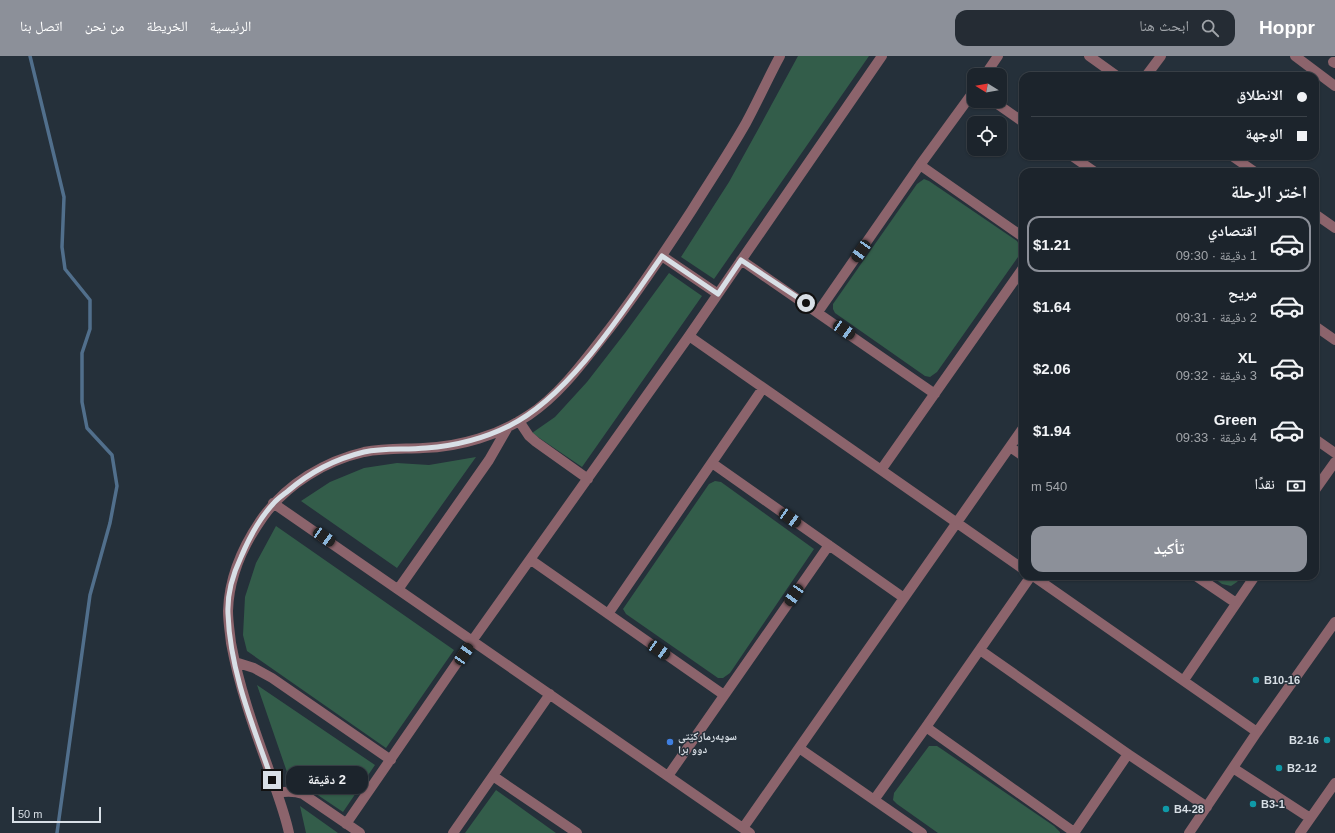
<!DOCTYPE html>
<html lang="ar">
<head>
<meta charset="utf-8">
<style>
  body { margin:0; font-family:Helvetica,"Noto Naskh Arabic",sans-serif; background:#252c34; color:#f1f3f6; direction:rtl; height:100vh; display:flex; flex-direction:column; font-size:15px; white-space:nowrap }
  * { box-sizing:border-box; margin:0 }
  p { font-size:13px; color:#a0a4a9 }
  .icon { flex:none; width:22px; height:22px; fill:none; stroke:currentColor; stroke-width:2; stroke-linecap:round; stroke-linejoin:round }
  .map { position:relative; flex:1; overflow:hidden; direction:ltr }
  .drawer { position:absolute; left:1019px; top:112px; width:300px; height:412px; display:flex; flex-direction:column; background:#1c242c; border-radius:12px; box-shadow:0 1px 3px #0004,0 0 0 1px #3a4148; direction:rtl }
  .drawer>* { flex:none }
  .banner { position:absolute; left:1019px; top:16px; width:300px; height:88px; border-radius:12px; box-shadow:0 1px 3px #0004,0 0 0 1px #3a4148; direction:rtl; display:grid; align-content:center; height:88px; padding:0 12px; background:#1c242c }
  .needle { width:26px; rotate:281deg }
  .controls { position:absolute; left:967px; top:12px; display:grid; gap:8px }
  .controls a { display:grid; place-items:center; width:40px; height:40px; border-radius:8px; background:#1c242c; box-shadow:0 1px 3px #0004,0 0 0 1px #3a4148; font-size:20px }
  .scale { position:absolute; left:12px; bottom:10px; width:89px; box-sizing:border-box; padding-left:4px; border:2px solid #d8dfe6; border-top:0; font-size:11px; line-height:14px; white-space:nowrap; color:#d8dfe6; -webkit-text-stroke:3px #25303a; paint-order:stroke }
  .end { position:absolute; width:18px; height:18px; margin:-9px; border:5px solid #d8dfe6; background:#111; box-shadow:0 0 0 2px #111 }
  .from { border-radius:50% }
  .bubble { position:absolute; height:28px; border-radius:12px; background:#1c242c; box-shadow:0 1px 3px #0004,0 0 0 1px #3a4148; font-size:13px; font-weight:700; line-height:28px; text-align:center; direction:rtl }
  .car { position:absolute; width:12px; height:24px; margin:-12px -6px; border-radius:5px; box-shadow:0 0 3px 1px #0007; background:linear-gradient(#222 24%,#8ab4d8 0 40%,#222 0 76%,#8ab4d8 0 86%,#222 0) }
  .banner b { display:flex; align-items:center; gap:14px; height:38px; font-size:15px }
  .banner b+b { border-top:1px solid #3a4148 }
  .banner i { width:10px; height:10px; background:#f1f3f6 }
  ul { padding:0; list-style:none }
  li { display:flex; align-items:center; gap:12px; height:56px; margin:0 8px 6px; padding:0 4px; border:2px solid transparent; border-radius:12px }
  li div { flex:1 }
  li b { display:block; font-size:15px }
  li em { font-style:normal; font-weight:700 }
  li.current { border-color:#8c9099 }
  li>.icon { width:36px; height:36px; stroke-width:1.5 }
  h2 { padding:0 12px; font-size:18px; line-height:48px }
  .pay { display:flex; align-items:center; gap:10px; height:44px; padding:0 12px; font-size:15px }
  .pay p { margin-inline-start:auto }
  .cta { display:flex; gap:8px; margin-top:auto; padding:8px 12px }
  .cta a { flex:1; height:46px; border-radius:12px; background:#8c9099; color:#fff; font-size:16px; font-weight:700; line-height:46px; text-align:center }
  header { display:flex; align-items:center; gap:24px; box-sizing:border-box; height:56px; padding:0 20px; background:#8c9099; color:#fff }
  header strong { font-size:19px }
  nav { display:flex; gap:22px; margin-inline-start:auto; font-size:14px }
  .search { width:280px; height:36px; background:#252c34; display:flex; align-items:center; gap:10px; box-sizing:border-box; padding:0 14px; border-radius:12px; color:#a0a4a9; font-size:15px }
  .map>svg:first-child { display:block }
  .park { fill:#335d4a }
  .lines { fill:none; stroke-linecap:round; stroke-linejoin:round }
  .stream { stroke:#516f8c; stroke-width:3.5 }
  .minor { stroke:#8c646c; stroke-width:10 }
  .route { stroke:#d8dfe6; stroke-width:5 }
  .culture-dot { fill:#0f9aa8; stroke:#25303a; stroke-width:1.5 }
  .shop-dot { fill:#3f7fe0; stroke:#25303a; stroke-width:1.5 }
  .labels { text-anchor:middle; stroke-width:3; stroke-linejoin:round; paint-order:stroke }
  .poi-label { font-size:11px; font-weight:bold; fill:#d8dfe6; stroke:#25303a; text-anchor:start }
</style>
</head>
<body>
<header>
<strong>Hoppr</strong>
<div class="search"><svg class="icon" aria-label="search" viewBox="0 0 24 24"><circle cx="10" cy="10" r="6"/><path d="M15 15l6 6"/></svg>ابحث هنا</div>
<nav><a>الرئيسية</a><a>الخريطة</a><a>من نحن</a><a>اتصل بنا</a></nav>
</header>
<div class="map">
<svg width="1335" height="777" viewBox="0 0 1335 777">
  <rect width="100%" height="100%" fill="#25303a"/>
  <path class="park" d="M798,0H869L714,223L681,201L729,126L760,70Z
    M924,123L929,125L1017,185L1021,192L1018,201L937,316L930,321L925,320L835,257L833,253V248L917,128Z
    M669,217L702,240L582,411L532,377L555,361L587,326L625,277Z
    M476,401L397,512L301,445L330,426L364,412L397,407L429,409Z
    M715,425L721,426L814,493L730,617L723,622H718L626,558L623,553L709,428Z
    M276,470L454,594L386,692L247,595L243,579L245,541L256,507Z
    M1211,520H1242L1237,526L1231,530L1222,528Z
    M257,629L375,709L343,756L288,719Z
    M929,690H937L943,694L1054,770L1060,776V777H938L897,748L893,744L894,737Z
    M496,734L556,777H465Z
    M300,750L338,777H306Z"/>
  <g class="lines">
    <path class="stream" d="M30,0L64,141L62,191L65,213L90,244V273L82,297V346L87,372L112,399L117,430L110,467L90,539L57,777"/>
    <path class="minor" d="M1089,0L1117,20
      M1295,0L1335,30
      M1335,6H1333L1335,7
      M985,19L998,0
      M1146,20L1161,0
      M993,45L1023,66
      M1072,100L1095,116
      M1232,100L1255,116
      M920,109L1023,181
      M1315,158L1335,172
      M662,200L718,238
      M741,204L935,338
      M818,256L920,109L974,35
      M1315,270L1335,284
      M689,280L1023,513
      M519,365L529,380L536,386L588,423
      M1315,383L1335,397
      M1010,391L1023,400
      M712,407L904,542
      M881,414L1023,212
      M1315,434L1335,406
      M273,447L750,777
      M531,504L724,639
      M1033,520L1257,676
      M1196,520L1236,547
      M399,532L489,404L508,371
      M608,558L763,332
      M980,594L1128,698L1207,751
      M235,606L254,612L272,622L391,704
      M1184,624L1255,520
      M926,671L1074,776
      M799,692L922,777
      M1233,712L1310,762
      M493,720L577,777
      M668,720L829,489
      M277,737C287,735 294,735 303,738L360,777
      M874,744L926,671L1031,520
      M346,768L472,585L689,280L882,0
      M743,772L1023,372
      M289,777C284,754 275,732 268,711C253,670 239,630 231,587C230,577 228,566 228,555C229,521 244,488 263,461C287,428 325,405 364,396C384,392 403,393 423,392C460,391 499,379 529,359C558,340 582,308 603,281C635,241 664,197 692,154C710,125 729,97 746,67C758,45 768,22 780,0
      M453,777L550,638
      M1074,777L1128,698
      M1189,777L1257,676L1335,566
      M1300,777L1335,727"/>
  </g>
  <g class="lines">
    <path class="route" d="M272,724C253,670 230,615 228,558C227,539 233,518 241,501C249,482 259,463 273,448C277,443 283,439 288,435C310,416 335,403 364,396C384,392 405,394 426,392C454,390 483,383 509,370C569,341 624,254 662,200L718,238L741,204L806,247"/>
  </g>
  <g class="culture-dot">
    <circle cx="1256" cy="624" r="4"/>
    <circle cx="1327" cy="684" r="4"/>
    <circle cx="1279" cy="712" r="4"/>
    <circle cx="1253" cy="748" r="4"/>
    <circle cx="1166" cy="753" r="4"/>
  </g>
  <circle class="shop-dot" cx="670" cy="686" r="4"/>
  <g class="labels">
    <g class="poi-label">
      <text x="1264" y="628">B10-16</text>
      <text x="678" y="684">سوپەرمارکێتی<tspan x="678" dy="13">دوو برا</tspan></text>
      <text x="1319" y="688" text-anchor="end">B2-16</text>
      <text x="1287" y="716">B2-12</text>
      <text x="1261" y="752">B3-1</text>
      <text x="1174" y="757">B4-28</text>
    </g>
  </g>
</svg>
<div class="controls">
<a><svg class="needle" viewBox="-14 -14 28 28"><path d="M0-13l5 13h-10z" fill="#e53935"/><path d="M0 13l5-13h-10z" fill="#a0a4a9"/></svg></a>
<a><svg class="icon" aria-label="locate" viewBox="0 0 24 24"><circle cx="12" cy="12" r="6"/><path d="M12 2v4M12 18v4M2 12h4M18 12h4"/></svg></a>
</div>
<div class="scale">50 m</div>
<i class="end from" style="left:806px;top:247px"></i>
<i class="end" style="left:272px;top:724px"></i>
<div class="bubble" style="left:286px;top:710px;width:82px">2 دقيقة</div>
<i class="car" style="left:861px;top:195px;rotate:215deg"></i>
<i class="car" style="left:844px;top:274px;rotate:125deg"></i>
<i class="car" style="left:790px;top:462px;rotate:125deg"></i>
<i class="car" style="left:324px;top:481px;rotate:125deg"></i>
<i class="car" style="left:794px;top:539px;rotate:215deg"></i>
<i class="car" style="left:659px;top:594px;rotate:124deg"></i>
<i class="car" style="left:464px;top:598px;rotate:34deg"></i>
<div class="banner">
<b><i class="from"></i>الانطلاق</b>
<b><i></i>الوجهة</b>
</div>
<section class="drawer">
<h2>اختر الرحلة</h2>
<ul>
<li class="current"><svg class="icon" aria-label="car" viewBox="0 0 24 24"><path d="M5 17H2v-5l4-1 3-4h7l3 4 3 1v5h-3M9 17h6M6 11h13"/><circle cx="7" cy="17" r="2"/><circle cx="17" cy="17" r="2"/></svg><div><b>اقتصادي</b><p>1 دقيقة · 09:30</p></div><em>$1.21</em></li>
<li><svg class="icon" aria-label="car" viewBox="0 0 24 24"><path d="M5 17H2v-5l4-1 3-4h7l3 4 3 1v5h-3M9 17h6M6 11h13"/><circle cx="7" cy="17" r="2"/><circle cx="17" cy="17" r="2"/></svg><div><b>مريح</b><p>2 دقيقة · 09:31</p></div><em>$1.64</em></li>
<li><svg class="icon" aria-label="car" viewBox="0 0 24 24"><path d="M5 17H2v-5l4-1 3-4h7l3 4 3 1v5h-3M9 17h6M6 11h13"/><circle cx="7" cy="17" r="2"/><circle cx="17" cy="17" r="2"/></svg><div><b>XL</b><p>3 دقيقة · 09:32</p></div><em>$2.06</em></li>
<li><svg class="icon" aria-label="car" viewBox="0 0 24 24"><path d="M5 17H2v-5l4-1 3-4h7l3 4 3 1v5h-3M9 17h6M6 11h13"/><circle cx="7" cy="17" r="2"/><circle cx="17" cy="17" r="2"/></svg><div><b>Green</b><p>4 دقيقة · 09:33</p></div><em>$1.94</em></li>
</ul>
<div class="pay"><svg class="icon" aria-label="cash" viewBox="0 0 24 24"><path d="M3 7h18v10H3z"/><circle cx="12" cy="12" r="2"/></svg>نقدًا<p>540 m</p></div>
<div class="cta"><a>تأكيد</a></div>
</section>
</div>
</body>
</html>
